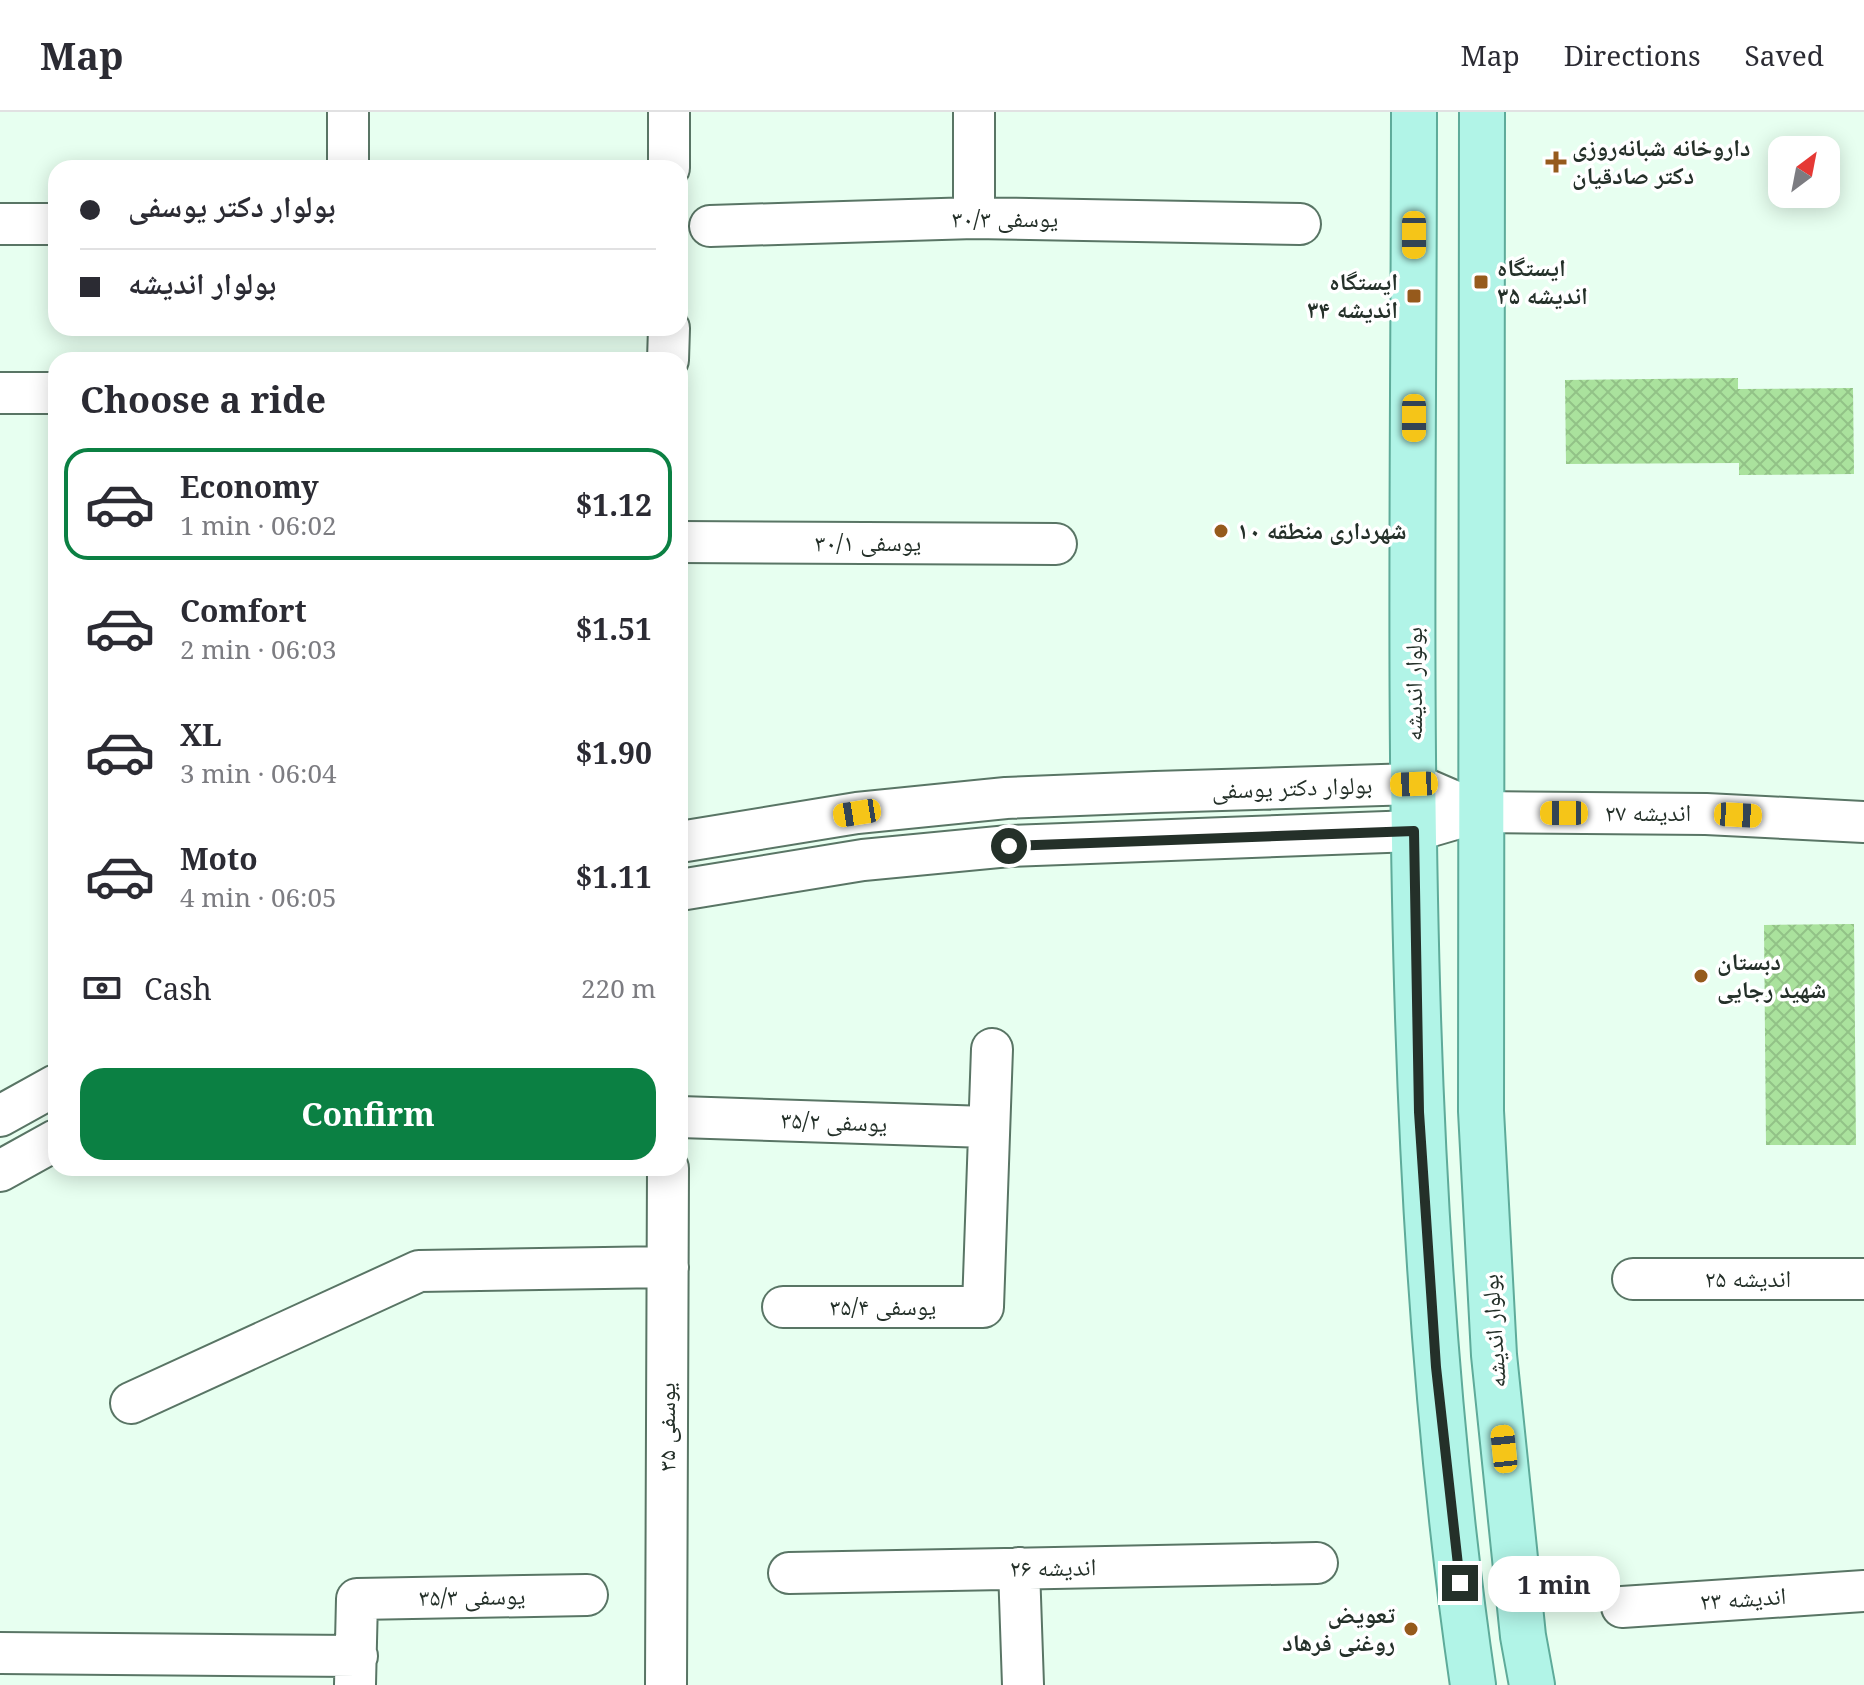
<!DOCTYPE html>
<html lang="en">
<head>
<meta charset="utf-8">
<style>
  body { margin:0; font-family:"Noto Serif","Noto Naskh Arabic",serif; background:#f2f2f3; color:#2b2b33; height:100vh; display:flex; flex-direction:column; font-size:30px; white-space:nowrap }
  * { box-sizing:border-box; margin:0 }
  p { font-size:26px; color:#7c7c81 }
  .icon { flex:none; width:44px; height:44px; fill:none; stroke:currentColor; stroke-width:2; stroke-linecap:round; stroke-linejoin:round }
  .map { position:relative; flex:1; overflow:hidden }
  .panel { position:absolute; left:48px; top:240px; width:640px; height:824px; display:flex; flex-direction:column; background:#fff; border-radius:24px; box-shadow:0 4px 20px #0003 }
  .panel>* { flex:none }
  .banner { position:absolute; left:48px; top:48px; width:640px; height:176px; border-radius:24px; box-shadow:0 4px 20px #0003; display:grid; align-content:center; height:176px; padding:0 32px; background:#fff }
  .needle { width:52px; rotate:32deg }
  .tools { position:absolute; left:1768px; top:24px; display:grid; gap:16px }
  .tools a { display:grid; place-items:center; width:72px; height:72px; border-radius:16px; background:#fff; box-shadow:0 4px 20px #0003; font-size:40px }
  .end { position:absolute; width:36px; height:36px; margin:-18px; border:10px solid #243029; background:#fff; box-shadow:0 0 0 4px #fff }
  .from { border-radius:50% }
  .bubble { position:absolute; height:56px; border-radius:24px; background:#fff; box-shadow:0 4px 20px #0003; font-size:26px; font-weight:700; line-height:56px; text-align:center }
  .car { position:absolute; width:24px; height:48px; margin:-24px -12px; border-radius:10px; box-shadow:0 0 6px 2px #0007; background:linear-gradient(#f5c518 24%,#345 0 40%,#f5c518 0 76%,#345 0 86%,#f5c518 0) }
  .banner b { display:flex; align-items:center; gap:28px; height:76px; font-size:30px }
  .banner b+b { border-top:2px solid #e1e1e2 }
  .banner i { width:20px; height:20px; background:#2b2b33 }
  ul { padding:0; list-style:none }
  li { display:flex; align-items:center; gap:24px; height:112px; margin:0 16px 12px; padding:0 16px; border:4px solid transparent; border-radius:24px }
  li div { flex:1 }
  li b { display:block; font-size:30px }
  li em { font-style:normal; font-weight:700 }
  li.current { border-color:#0b8043 }
  li>.icon { width:72px; height:72px; stroke-width:1.5 }
  h2 { padding:0 32px; font-size:36px; line-height:96px }
  .pay { display:flex; align-items:center; gap:20px; height:88px; padding:0 32px; font-size:30px }
  .pay p { margin-inline-start:auto }
  .button { display:flex; gap:16px; margin-top:auto; padding:16px 32px }
  .button a { flex:1; height:92px; border-radius:24px; background:#0b8043; color:#fff; font-size:32px; font-weight:700; line-height:92px; text-align:center }
  header { display:flex; align-items:center; gap:48px; box-sizing:border-box; height:112px; padding:0 40px; background:#fff; border-bottom:2px solid #e1e1e2 }
  header strong { font-size:38px }
  nav { display:flex; gap:44px; margin-inline-start:auto; font-size:28px }
  .map>svg:first-child { display:block }
  .building { fill:url(#building-cross-hatch) }
  .lines { fill:none; stroke-linecap:round; stroke-linejoin:round }
  .minor-casing { stroke:#597565; stroke-width:44 }
  .major-casing { stroke:#5eab9a; stroke-width:48 }
  .minor { stroke:#fff; stroke-width:40 }
  .major { stroke:#b1f4e7; stroke-width:44 }
  .route { stroke:#243029; stroke-width:10 }
  .poi-dot { fill:#965a1c; stroke:#fff; stroke-width:3 }
  .labels { text-anchor:middle; stroke-width:7; stroke-linejoin:round; paint-order:stroke }
  .poi-label { font-size:24px; font-weight:bold; fill:#243029; stroke:#fff; text-anchor:start }
  .street-label { font-size:24px; fill:#243029; stroke:#fff }
</style>
</head>
<body>
<header>
<strong>Map</strong>
<nav><a>Map</a><a>Directions</a><a>Saved</a></nav>
</header>
<div class="map">
<svg width="1864" height="1573" viewBox="0 0 1864 1573">
  <defs>
    <pattern id="building-cross-hatch" width="8" height="8" patternUnits="userSpaceOnUse" patternTransform="scale(2)"><rect width="8" height="8" fill="#aae29d"/><path d="M0 0l8 8M0 8l8-8" fill="none" stroke="#92c287"/></pattern>
  </defs>
  <rect width="100%" height="100%" fill="#e7fff0"/>
  <path class="building" d="M1738,266V277L1853,276L1854,362L1739,363V351L1566,352L1565,268Z
    M1854,812L1856,1033H1766L1764,813Z"/>
  <g class="lines">
    <g class="minor-casing">
      <path id="minor" d="M974,0V106
        M348,56V0
        M669,56V0
        M0,112H56
        M710,114L974,106L1300,112
        M668,248L669,216
        M0,281H56
        M680,430L1056,432
        M680,730L857,701L1006,686L1155,680L1414,672L1479,700
        M680,778L863,748L1009,734L1414,719L1479,700L1706,702L1864,710
        M0,1004L56,973
        M680,1005L987,1015
        M0,1059L56,1028
        M1633,1167H1864
        M783,1195H983L992,937
        M131,1291L419,1159L668,1155
        M1019,1456L1023,1573
        M789,1461L1317,1451
        M1622,1495L1864,1479
        M0,1541L357,1544
        M355,1573L357,1487L587,1483
        M666,1573L668,1056"/>
    </g>
    <g class="major-casing">
      <path id="major" d="M1414,0C1414,525 1397,1052 1473,1573
        M1482,0L1481,999L1494,1243L1523,1524L1532,1573"/>
    </g>
    <use href="#minor" class="minor"/>
    <use href="#major" class="major"/>
  </g>
  <g class="lines">
    <path class="route" d="M1009,734L1414,719L1419,1000L1436,1255L1460,1471"/>
  </g>
  <g class="poi-dot">
    <path d="M1552 38h8v8h8v8h-8v8h-8v-8h-8v-8h8z"/>
    <rect x="1473" y="162" width="16" height="16" rx="4"/>
    <rect x="1406" y="176" width="16" height="16" rx="4"/>
    <circle cx="1221" cy="419" r="8"/>
    <circle cx="1701" cy="864" r="8"/>
    <circle cx="1411" cy="1517" r="8"/>
  </g>
  <g class="labels">
    <g class="poi-label">
      <text x="1572" y="44">داروخانه شبانه‌روزی<tspan x="1572" dy="28">دکتر صادقیان</tspan></text>
      <text x="1497" y="164">ایستگاه<tspan x="1497" dy="28">اندیشه ۳۵</tspan></text>
      <text x="1398" y="178" text-anchor="end">ایستگاه<tspan x="1398" dy="28">اندیشه ۳۴</tspan></text>
      <text x="1237" y="427">شهرداری منطقه ۱۰</text>
      <text x="1717" y="858">دبستان<tspan x="1717" dy="28">شهید رجایی</tspan></text>
      <text x="1395" y="1511" text-anchor="end">تعویض<tspan x="1395" dy="28">روغنی فرهاد</tspan></text>
    </g>
    <g class="street-label">
      <text x="1005" y="115">یوسفی ۳۰/۳</text>
      <text x="868" y="439">یوسفی ۳۰/۱</text>
      <text transform="translate(1414 572) rotate(-90)" y="8">بولوار اندیشه</text>
      <text transform="translate(1292 676) rotate(-2)" y="8">بولوار دکتر یوسفی</text>
      <text x="1648" y="709">اندیشه ۲۷</text>
      <text transform="translate(834 1010) rotate(2)" y="8">یوسفی ۳۵/۲</text>
      <text x="1748" y="1175">اندیشه ۲۵</text>
      <text x="883" y="1203">یوسفی ۳۵/۴</text>
      <text transform="translate(1494 1219) rotate(-94)" y="8">بولوار اندیشه</text>
      <text transform="translate(667 1315) rotate(-90)" y="8">یوسفی ۳۵</text>
      <text transform="translate(1053 1456) rotate(-1)" y="8">اندیشه ۲۶</text>
      <text transform="translate(472 1485) rotate(-1)" y="8">یوسفی ۳۵/۳</text>
      <text transform="translate(1743 1487) rotate(-4)" y="8">اندیشه ۲۳</text>
    </g>
  </g>
</svg>
<div class="tools">
<a><svg class="needle" viewBox="-14 -14 28 28"><path d="M0-13l5 13h-10z" fill="#e53935"/><path d="M0 13l5-13h-10z" fill="#7c7c81"/></svg></a>
</div>
<i class="end from" style="left:1009px;top:734px"></i>
<i class="end" style="left:1460px;top:1471px"></i>
<div class="bubble" style="left:1488px;top:1444px;width:132px">1 min</div>
<i class="car" style="left:1414px;top:123px;rotate:180deg"></i>
<i class="car" style="left:1414px;top:306px;rotate:180deg"></i>
<i class="car" style="left:1414px;top:672px;rotate:268deg"></i>
<i class="car" style="left:857px;top:701px;rotate:261deg"></i>
<i class="car" style="left:1564px;top:701px;rotate:270deg"></i>
<i class="car" style="left:1738px;top:703px;rotate:93deg"></i>
<i class="car" style="left:1504px;top:1337px;rotate:354deg"></i>
<div class="banner">
<b><i class="from"></i>بولوار دکتر یوسفی</b>
<b><i></i>بولوار اندیشه</b>
</div>
<section class="panel">
<h2>Choose a ride</h2>
<ul>
<li class="current"><svg class="icon" aria-label="car" viewBox="0 0 24 24"><path d="M5 17H2v-5l4-1 3-4h7l3 4 3 1v5h-3M9 17h6M6 11h13"/><circle cx="7" cy="17" r="2"/><circle cx="17" cy="17" r="2"/></svg><div><b>Economy</b><p>1 min · 06:02</p></div><em>$1.12</em></li>
<li><svg class="icon" aria-label="car" viewBox="0 0 24 24"><path d="M5 17H2v-5l4-1 3-4h7l3 4 3 1v5h-3M9 17h6M6 11h13"/><circle cx="7" cy="17" r="2"/><circle cx="17" cy="17" r="2"/></svg><div><b>Comfort</b><p>2 min · 06:03</p></div><em>$1.51</em></li>
<li><svg class="icon" aria-label="car" viewBox="0 0 24 24"><path d="M5 17H2v-5l4-1 3-4h7l3 4 3 1v5h-3M9 17h6M6 11h13"/><circle cx="7" cy="17" r="2"/><circle cx="17" cy="17" r="2"/></svg><div><b>XL</b><p>3 min · 06:04</p></div><em>$1.90</em></li>
<li><svg class="icon" aria-label="car" viewBox="0 0 24 24"><path d="M5 17H2v-5l4-1 3-4h7l3 4 3 1v5h-3M9 17h6M6 11h13"/><circle cx="7" cy="17" r="2"/><circle cx="17" cy="17" r="2"/></svg><div><b>Moto</b><p>4 min · 06:05</p></div><em>$1.11</em></li>
</ul>
<div class="pay"><svg class="icon" aria-label="cash" viewBox="0 0 24 24"><path d="M3 7h18v10H3z"/><circle cx="12" cy="12" r="2"/></svg>Cash<p>220 m</p></div>
<div class="button"><a>Confirm</a></div>
</section>
</div>
</body>
</html>
